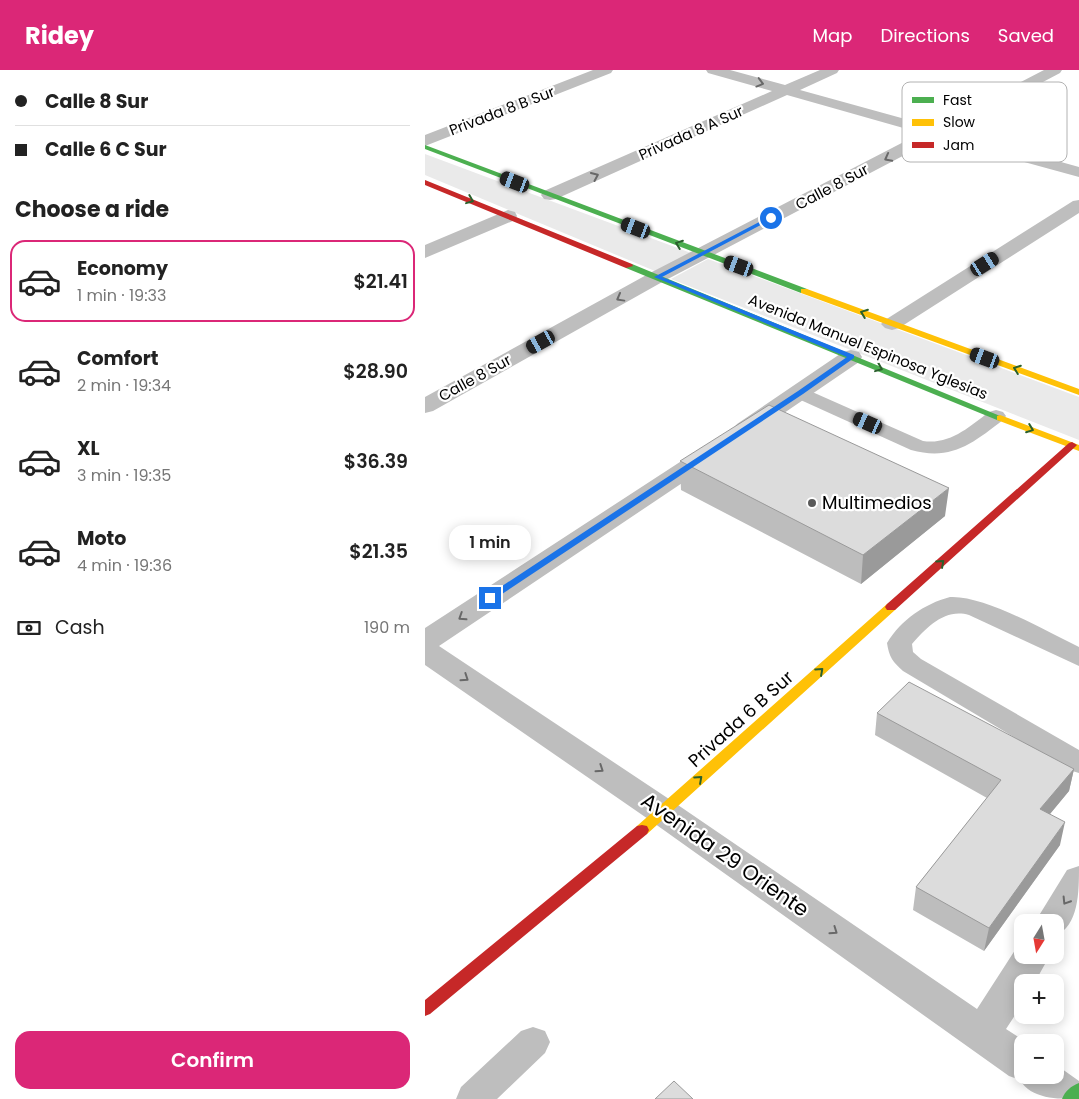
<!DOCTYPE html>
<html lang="en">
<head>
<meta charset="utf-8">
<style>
  body { margin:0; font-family:Poppins,sans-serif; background:#f2f2f2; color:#222; height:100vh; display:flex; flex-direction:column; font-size:19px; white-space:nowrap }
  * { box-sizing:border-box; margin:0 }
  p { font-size:16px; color:#767676 }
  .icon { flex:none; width:28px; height:28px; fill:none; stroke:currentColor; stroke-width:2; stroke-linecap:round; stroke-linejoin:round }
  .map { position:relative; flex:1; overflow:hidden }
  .sheet { display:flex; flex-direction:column; background:#fff; width:425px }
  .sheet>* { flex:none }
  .banner { display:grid; align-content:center; height:110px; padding:0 15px; background:#fff }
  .needle { width:32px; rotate:191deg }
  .tools { position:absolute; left:589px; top:844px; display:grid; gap:10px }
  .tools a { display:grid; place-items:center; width:50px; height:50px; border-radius:10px; background:#fff; box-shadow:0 2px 12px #0003; font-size:25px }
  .end { position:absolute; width:22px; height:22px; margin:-11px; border:6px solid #1a73e8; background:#fff; box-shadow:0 0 0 2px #fff }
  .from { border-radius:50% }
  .bubble { position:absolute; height:35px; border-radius:15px; background:#fff; box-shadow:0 2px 12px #0003; font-size:16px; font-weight:600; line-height:35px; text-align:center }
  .car { position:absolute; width:15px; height:30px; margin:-15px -8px; border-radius:6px; box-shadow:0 0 4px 1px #0007; background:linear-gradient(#222 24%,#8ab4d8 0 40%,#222 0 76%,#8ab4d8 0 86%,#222 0) }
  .banner b { display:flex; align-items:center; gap:18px; height:48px; font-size:19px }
  .banner b+b { border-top:1px solid #e0e0e0 }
  .banner i { width:12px; height:12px; background:#222 }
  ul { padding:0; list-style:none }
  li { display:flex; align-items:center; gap:15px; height:82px; margin:0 10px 8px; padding:0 5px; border:2px solid transparent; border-radius:15px }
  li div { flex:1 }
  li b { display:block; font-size:19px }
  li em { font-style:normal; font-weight:600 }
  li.on { border-color:#db2777 }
  li>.icon { width:45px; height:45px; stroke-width:1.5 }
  h2 { padding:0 15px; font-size:22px; line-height:60px }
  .pay { display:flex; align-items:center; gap:12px; height:55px; padding:0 15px; font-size:19px }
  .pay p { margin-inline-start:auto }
  .primary-button { display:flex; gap:10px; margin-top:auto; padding:10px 15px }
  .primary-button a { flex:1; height:58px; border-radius:15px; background:#db2777; color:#fff; font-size:20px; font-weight:600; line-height:58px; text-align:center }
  header { display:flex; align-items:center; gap:30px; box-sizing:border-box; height:70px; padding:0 25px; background:#db2777; color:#fff }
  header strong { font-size:24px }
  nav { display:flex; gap:28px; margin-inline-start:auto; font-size:18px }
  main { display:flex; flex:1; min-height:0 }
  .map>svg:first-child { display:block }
  .green { fill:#eaeaea }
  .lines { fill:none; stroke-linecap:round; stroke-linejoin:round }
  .lane { fill:#bebebe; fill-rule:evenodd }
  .street { fill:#bebebe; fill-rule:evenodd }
  .fast { fill:#4caf50; fill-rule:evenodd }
  .slow { fill:#ffc107; fill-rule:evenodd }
  .jam { fill:#c62828; fill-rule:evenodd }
  .wall { fill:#bdbdbd }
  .shaded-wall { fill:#9a9a9a }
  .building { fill:#dcdcdc; stroke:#9a9a9a }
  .oneway { stroke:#686868 }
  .oneway2 { stroke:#2a602c }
  .route { fill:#1a73e8 }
  .poi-dot { fill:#595959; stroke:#fff; stroke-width:2 }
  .labels { text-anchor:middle; stroke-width:4.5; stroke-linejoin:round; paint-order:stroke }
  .far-street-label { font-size:15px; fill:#000; stroke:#fff }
  .poi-label { font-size:18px; fill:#000; stroke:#fff; text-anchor:start }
  .street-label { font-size:18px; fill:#000; stroke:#fff }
  .near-street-label { font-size:21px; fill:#000; stroke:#fff }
  .key { fill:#fff; stroke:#b2b2b2; stroke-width:1 }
  .key-label { font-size:14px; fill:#000 }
</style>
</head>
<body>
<header>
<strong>Ridey</strong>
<nav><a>Map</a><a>Directions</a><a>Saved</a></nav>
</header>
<main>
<section class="sheet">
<div class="banner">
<b><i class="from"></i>Calle 8 Sur</b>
<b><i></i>Calle 6 C Sur</b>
</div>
<h2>Choose a ride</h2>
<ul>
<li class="on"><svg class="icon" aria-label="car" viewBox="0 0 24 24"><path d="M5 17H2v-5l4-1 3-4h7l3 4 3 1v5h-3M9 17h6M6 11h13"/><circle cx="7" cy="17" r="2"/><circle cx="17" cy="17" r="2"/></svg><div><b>Economy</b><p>1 min · 19:33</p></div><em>$21.41</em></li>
<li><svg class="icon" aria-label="car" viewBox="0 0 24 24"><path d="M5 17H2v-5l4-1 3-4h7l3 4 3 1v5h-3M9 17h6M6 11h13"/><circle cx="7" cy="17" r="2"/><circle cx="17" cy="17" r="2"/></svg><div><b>Comfort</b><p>2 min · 19:34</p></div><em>$28.90</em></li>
<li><svg class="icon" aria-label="car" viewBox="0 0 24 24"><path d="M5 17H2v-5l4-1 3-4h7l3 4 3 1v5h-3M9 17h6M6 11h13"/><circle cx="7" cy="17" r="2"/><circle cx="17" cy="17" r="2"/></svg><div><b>XL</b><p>3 min · 19:35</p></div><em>$36.39</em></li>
<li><svg class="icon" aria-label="car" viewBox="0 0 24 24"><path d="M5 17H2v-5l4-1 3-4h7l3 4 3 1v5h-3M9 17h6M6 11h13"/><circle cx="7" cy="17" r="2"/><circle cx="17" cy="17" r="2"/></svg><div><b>Moto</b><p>4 min · 19:36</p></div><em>$21.35</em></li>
</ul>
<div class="pay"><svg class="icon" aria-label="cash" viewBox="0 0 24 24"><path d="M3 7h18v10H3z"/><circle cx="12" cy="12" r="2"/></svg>Cash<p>190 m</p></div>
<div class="primary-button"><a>Confirm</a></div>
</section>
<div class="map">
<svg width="654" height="1029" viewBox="0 0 654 1029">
  <rect width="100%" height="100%" fill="#fff"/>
  <path class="green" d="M0,84L266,183L230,201L0,105Z
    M283,189L654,327V370L246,209Z"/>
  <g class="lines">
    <path class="lane" d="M376,317L498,371C525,375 544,357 564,342L571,340L578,342L581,346L578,350C547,374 526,391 486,380L369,327L366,323L369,319Z
      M525,527C559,525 621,561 654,577V596L544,545C520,538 502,557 487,574L488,582L496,589L654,680V703L644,700L478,601C468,592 464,587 462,573C476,550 499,534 525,527Z
      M108,957L120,961L125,972L120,983L72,1029H31L36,1017L96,961Z"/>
    <path class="street" d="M168,0H188L186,3L0,76V65Z
      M281,0H305L360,15L395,0H414L412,3L375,20L509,57L619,0H637L635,3L525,61L654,97V107L512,68L239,211L8,341L0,343V327L225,203L496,63L362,25L131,129L125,130L119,129L116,125L119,121L347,21L283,3Z
      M654,130V143L474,258L467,260L460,258L456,254L460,250L648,131Z
      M83,140L90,142L92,146L90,150L0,188V175Z
      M426,280L434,282L437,287L434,292L328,364L320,366L312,364L308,359L312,354L418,282Z
      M287,375L296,377L299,382L296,387L14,576L250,733L552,939L594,874L598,873V885H625L610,912H598V933L581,959L601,972H598V1005H630V994L654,1011V1029C632,1029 606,1029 595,1010L584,1006L226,751L0,595V558L278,377Z
      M654,796C654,822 654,856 630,866V852H610L642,800Z"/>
    <path class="fast" d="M0,75L382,219L383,221L379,223H376L0,79Z
      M201,194H207L580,348L575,351L572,350L201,198Z
      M654,1013V1029H637C640,1021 646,1016 654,1013Z"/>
    <path class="slow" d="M376,219H382L654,319V325L376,223Z
      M575,345L654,375V381L572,350V346Z
      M466,533L470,534L472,537L470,540L222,764L217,765L212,764L210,760L212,756L462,534Z"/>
    <path class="jam" d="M0,110L207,194L208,196L201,198L0,115Z
      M647,372L652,375L650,377L470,540H462L460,537L462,534L644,373Z
      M217,755L222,756L224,760L222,764L5,944L0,946V930L212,756Z"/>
  </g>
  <path class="wall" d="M255,391L520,446L436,514L256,420Z
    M452,643L649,699L644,721L625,744L635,775L559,881L488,840L491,817L562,728L450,665Z"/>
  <path class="shaded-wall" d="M524,418L520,446L436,514L438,485Z
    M649,699L644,721L610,762L615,739Z
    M640,752L635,775L559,881L564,858Z"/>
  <path class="building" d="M344,335L524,418L438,485L255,391Z
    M484,612L649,699L615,739L640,752L564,858L491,817L576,710L452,643Z
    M249,1011L268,1029H230Z"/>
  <defs><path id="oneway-chevron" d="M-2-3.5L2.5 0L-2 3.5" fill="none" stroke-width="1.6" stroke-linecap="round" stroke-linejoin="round" transform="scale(1.25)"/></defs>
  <g class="oneway">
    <use href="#oneway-chevron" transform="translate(335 13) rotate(15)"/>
    <use href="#oneway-chevron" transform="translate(463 88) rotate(152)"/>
    <use href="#oneway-chevron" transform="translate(170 106) rotate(-24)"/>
    <use href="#oneway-chevron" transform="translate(195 228) rotate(151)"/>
    <use href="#oneway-chevron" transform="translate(37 547) rotate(147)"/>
    <use href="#oneway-chevron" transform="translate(40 608) rotate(34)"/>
    <use href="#oneway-chevron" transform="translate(175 699) rotate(34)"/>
    <use href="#oneway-chevron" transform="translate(641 831) rotate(122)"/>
    <use href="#oneway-chevron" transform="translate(409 861) rotate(35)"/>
  </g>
  <g class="oneway2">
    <use href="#oneway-chevron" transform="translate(45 130) rotate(22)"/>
    <use href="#oneway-chevron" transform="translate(254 174) rotate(-159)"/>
    <use href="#oneway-chevron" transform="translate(439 243) rotate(-159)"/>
    <use href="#oneway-chevron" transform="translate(454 298) rotate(22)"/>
    <use href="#oneway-chevron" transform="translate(592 299) rotate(-160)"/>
    <use href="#oneway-chevron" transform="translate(605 359) rotate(21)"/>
    <use href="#oneway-chevron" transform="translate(516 493) rotate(-42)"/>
    <use href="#oneway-chevron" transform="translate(395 601) rotate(-42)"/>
    <use href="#oneway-chevron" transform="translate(274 709) rotate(-42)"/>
  </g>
  <path class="route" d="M344,147L349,148L237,207L429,285V288L378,324L68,530H62V526L373,321L422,287L229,207Z"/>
  <circle class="poi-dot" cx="387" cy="433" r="5"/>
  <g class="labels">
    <g class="far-street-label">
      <text transform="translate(77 41) rotate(-21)" y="5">Privada 8 B Sur</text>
      <text transform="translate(266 63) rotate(-24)" y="5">Privada 8 A Sur</text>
      <text transform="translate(407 117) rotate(-28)" y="5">Calle 8 Sur</text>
      <text transform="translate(443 277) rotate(22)" y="5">Avenida Manuel Espinosa Yglesias</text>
      <text transform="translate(50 308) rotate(-29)" y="5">Calle 8 Sur</text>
    </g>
    <g class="poi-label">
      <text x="397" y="439">Multimedios</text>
    </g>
    <g class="street-label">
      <text transform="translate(316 649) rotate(-42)" y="6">Privada 6 B Sur</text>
    </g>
    <g class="near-street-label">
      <text transform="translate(300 785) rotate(35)" y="7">Avenida 29 Oriente</text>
    </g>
  </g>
  <rect x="477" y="12" width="165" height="80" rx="8" class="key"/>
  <rect x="487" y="27" width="22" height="6" fill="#4caf50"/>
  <rect x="487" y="49" width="22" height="7" fill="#ffc107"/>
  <rect x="487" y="72" width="22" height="6" fill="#c62828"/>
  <g class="key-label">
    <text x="518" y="35">Fast</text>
    <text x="518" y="57">Slow</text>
    <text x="518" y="80">Jam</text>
  </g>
</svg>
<div class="tools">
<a><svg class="needle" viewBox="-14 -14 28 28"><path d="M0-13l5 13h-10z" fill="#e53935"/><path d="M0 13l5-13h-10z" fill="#767676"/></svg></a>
<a>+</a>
<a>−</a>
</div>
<i class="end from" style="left:346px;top:148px"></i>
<i class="end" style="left:65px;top:528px"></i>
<div class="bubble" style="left:24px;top:455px;width:82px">1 min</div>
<i class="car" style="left:90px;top:112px;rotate:291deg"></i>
<i class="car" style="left:211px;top:158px;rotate:291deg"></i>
<i class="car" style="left:560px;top:194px;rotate:58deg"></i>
<i class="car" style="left:314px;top:196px;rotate:290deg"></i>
<i class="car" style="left:116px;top:272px;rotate:241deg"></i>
<i class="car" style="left:560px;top:288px;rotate:290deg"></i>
<i class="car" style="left:443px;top:353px;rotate:294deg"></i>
</div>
</main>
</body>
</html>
